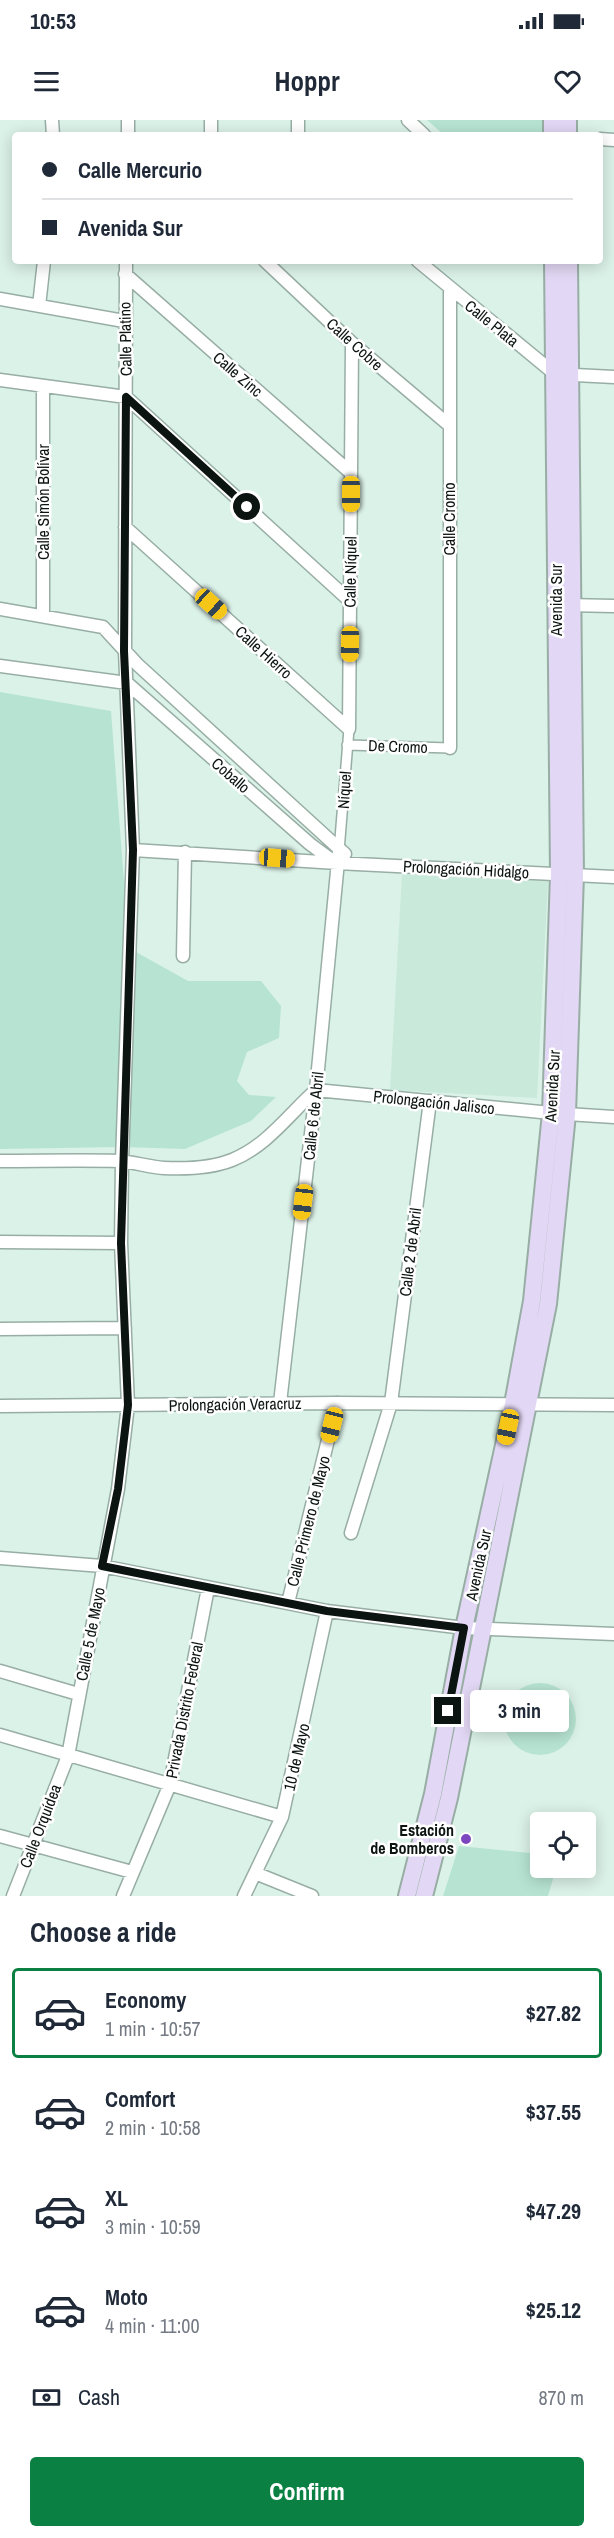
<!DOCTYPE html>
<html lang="en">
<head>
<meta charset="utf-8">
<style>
  body { margin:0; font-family:"Archivo Narrow",sans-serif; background:#f6f6f7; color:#1f2937; height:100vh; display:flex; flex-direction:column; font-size:22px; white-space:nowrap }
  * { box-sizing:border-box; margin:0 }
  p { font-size:20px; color:#747a83 }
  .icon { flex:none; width:33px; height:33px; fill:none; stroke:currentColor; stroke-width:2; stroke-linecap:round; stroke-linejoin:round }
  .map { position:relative; height:1776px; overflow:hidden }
  .drawer { display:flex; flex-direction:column; background:#fff; flex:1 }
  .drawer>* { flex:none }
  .hud { position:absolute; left:12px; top:12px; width:591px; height:132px; border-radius:6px; box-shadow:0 3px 15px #0003; display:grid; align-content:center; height:132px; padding:0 30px; background:#fff }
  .controls { position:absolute; left:530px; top:1692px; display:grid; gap:12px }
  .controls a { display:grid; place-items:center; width:66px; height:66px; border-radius:6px; background:#fff; box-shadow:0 3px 15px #0003; font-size:30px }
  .end { position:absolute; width:27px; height:27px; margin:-14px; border:8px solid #0c1411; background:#fff; box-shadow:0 0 0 3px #fff }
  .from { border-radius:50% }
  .bubble { position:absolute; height:42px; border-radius:6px; background:#fff; box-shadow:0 3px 15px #0003; font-size:20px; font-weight:700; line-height:42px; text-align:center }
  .car { position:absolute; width:18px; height:36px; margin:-18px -9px; border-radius:8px; box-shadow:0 0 4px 2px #0007; background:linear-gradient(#f5c518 24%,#345 0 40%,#f5c518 0 76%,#345 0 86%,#f5c518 0) }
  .hud b { display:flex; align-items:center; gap:21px; height:57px; font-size:22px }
  .hud b+b { border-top:2px solid #e0e1e3 }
  .hud i { width:15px; height:15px; background:#1f2937 }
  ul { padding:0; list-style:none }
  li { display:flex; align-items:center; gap:18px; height:90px; margin:0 12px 9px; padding:0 18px; border:3px solid transparent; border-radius:6px }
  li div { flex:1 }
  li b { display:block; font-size:22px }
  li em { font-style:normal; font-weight:700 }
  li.selected { border-color:#0b8043 }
  li>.icon { width:54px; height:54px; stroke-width:1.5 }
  h2 { padding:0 30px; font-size:27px; line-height:72px }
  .pay { display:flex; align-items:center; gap:15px; height:66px; padding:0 30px; font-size:22px }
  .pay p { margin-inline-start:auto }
  .button { display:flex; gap:12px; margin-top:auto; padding:12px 30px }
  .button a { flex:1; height:69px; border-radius:6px; background:#0b8043; color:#fff; font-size:24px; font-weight:700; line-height:69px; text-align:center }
  .status { display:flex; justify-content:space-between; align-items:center; height:42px; padding:0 30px; background:#fff; direction:ltr }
  .status svg { height:16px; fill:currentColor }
  header { display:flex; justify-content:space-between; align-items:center; height:78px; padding:0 30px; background:#fff; font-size:27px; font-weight:700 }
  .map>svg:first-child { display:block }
  .built { fill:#c9e9db }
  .green { fill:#b7e4d2 }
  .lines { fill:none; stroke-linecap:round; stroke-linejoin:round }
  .pedestrian-casing { stroke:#98aea5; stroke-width:12 }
  .minor-casing { stroke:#98aea5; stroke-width:15 }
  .secondary-casing { stroke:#98aea5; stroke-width:20 }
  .pedestrian { stroke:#fff; stroke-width:9 }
  .minor { stroke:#fff; stroke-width:12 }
  .secondary { stroke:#e2d7f4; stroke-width:16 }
  .route { stroke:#0c1411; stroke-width:8 }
  .poi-dot { fill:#7c47be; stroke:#fff; stroke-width:2 }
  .labels { text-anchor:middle; stroke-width:5; stroke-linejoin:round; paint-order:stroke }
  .street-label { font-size:16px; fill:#0c1411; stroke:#fff }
  .poi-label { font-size:16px; font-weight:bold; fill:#0c1411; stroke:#fff; text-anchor:end }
</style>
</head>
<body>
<div class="status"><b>10:53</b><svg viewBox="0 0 49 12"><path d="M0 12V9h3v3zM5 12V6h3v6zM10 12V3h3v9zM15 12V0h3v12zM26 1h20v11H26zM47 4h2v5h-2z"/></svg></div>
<header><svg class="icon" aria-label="menu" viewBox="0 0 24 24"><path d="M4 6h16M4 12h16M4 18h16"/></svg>Hoppr<svg class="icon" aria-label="heart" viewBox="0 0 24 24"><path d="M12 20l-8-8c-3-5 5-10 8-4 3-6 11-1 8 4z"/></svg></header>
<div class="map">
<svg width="614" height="1776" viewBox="0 0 614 1776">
  <rect width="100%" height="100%" fill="#dbf2e8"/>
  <path class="built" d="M402,754L548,761L537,978L390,970Z"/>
  <path class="green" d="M427,0H552V15H444Z
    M0,572L111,591L129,828L188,861H261L281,886L279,918L247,932L237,961L249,975L276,977L251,1001L185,1029L121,1027L0,1029Z
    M504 1599a36 36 0 1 1 72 0a36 36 0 1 1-72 0Z
    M459,1726L540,1734V1748H556L548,1776H443Z"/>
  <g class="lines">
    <g class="pedestrian-casing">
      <path id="pedestrian" d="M347,625L450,628
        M339,731L349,609"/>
    </g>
    <g class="minor-casing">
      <path id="minor" d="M52,0L53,15
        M128,0V15
        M298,0V15
        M408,0L424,15
        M211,15V0
        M600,19L614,20
        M265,141L352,223L449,305
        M418,141L555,254L614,257
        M125,154L351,353
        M0,179L124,201
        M39,186L44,141
        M0,260L126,277L350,481
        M43,267V496
        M125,407L349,609
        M566,485L614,486
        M0,489L103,507L138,545L345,734
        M0,546L127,563L310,724L333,741
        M349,609L352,223
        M450,628V169
        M133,730L337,743L614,757
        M183,836L185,732
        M316,970L551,993L614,997
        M0,1041C40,1041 80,1040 119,1041C134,1042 149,1047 164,1048C186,1049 212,1048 232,1040C267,1026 289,994 316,970
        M0,1122L121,1123
        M0,1209L125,1208
        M280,1283L316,970L339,731
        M0,1286L337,1283L614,1285
        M351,1413L391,1283L430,981
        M0,1438L102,1446L327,1491L464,1508L614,1514
        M288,1483L337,1283
        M0,1551L78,1574
        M0,1615L282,1697
        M0,1716L132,1752
        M255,1753L312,1776
        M13,1776L68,1636L118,1369L128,1285L121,1123L122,1041L133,730L125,531L126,141
        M123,1776L170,1664L208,1468
        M244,1776L282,1697L327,1491"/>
    </g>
    <g class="secondary-casing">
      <path id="secondary" d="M552,0V15
        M568,0V15
        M407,1776L433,1674L464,1508L513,1284L532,1181L551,993L559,754L553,141
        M424,1776L449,1678L548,1184L567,994L575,755L569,141"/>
    </g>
    <use href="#pedestrian" class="pedestrian"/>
    <use href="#minor" class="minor"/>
    <use href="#secondary" class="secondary"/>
  </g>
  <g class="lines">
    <path class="route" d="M247,387L126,277L124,531L133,730L121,1123L128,1285L118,1369L102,1446L327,1491L464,1508L448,1591"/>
  </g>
  <circle class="poi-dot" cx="466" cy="1719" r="6"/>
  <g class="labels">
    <g class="street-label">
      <text transform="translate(492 203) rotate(39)" y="6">Calle Plata</text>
      <text transform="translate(125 219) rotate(-91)" y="6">Calle Platino</text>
      <text transform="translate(355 224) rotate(42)" y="6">Calle Cobre</text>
      <text transform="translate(238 254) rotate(41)" y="6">Calle Zinc</text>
      <text transform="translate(43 382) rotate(-90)" y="6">Calle Simón Bolívar</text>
      <text transform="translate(449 399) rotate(-90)" y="6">Calle Cromo</text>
      <text transform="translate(350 452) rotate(-89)" y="6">Calle Níquel</text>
      <text transform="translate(556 480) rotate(-90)" y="6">Avenida Sur</text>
      <text transform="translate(264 532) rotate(42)" y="6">Calle Hierro</text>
      <text transform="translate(398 626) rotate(2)" y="6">De Cromo</text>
      <text transform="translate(231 655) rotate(41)" y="6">Coballo</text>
      <text transform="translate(344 670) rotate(-86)" y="6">Níquel</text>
      <text transform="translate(466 749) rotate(3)" y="6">Prolongación Hidalgo</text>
      <text transform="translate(552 966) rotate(-87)" y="6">Avenida Sur</text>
      <text transform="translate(434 982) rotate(6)" y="6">Prolongación Jalisco</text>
      <text transform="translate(313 996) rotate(-84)" y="6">Calle 6 de Abril</text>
      <text transform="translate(410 1132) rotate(-83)" y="6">Calle 2 de Abril</text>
      <text transform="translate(235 1284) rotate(-1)" y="6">Prolongación Veracruz</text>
      <text transform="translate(308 1401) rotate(-76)" y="6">Calle Primero de Mayo</text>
      <text transform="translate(478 1445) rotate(-78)" y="6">Avenida Sur</text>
      <text transform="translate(90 1514) rotate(-79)" y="6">Calle 5 de Mayo</text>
      <text transform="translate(184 1590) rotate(-79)" y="6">Privada Distrito Federal</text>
      <text transform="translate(296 1637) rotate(-77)" y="6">10 de Mayo</text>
      <text transform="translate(40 1706) rotate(-69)" y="6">Calle Orquídea</text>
    </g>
    <g class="poi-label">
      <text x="454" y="1716">Estación<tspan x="454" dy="18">de Bomberos</tspan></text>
    </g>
  </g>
</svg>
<div class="controls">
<a><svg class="icon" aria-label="locate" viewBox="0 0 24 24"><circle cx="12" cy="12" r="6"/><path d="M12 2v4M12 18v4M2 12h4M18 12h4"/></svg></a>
</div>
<i class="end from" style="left:247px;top:387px"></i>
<i class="end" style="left:448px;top:1591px"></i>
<div class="bubble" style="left:470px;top:1570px;width:99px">3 min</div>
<i class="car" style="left:351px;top:374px;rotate:180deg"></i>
<i class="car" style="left:211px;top:484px;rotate:132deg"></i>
<i class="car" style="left:350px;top:524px;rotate:181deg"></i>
<i class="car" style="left:277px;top:738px;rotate:94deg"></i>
<i class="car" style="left:303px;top:1082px;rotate:187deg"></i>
<i class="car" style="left:332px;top:1305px;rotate:194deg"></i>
<i class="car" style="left:508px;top:1307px;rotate:192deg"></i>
<div class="hud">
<b><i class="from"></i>Calle Mercurio</b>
<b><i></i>Avenida Sur</b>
</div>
</div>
<section class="drawer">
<h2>Choose a ride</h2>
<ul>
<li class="selected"><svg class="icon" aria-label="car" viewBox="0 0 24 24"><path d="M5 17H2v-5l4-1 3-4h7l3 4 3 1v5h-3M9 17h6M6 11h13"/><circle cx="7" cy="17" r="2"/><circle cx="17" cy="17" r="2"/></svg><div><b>Economy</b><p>1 min · 10:57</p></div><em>$27.82</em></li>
<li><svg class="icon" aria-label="car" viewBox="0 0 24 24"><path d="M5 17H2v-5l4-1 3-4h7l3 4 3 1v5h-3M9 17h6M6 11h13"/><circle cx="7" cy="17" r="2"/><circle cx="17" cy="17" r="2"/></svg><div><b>Comfort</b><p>2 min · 10:58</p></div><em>$37.55</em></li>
<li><svg class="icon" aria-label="car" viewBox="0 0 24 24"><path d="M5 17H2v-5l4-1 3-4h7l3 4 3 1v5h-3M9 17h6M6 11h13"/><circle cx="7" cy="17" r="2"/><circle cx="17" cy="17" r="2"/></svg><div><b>XL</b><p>3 min · 10:59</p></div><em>$47.29</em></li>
<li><svg class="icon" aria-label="car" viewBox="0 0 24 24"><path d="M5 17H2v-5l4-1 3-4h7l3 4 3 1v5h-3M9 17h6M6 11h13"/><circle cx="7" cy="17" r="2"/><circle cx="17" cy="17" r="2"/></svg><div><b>Moto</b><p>4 min · 11:00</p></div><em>$25.12</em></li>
</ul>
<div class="pay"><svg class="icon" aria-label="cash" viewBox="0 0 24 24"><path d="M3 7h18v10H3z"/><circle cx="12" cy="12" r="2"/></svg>Cash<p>870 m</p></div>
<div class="button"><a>Confirm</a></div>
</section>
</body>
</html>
